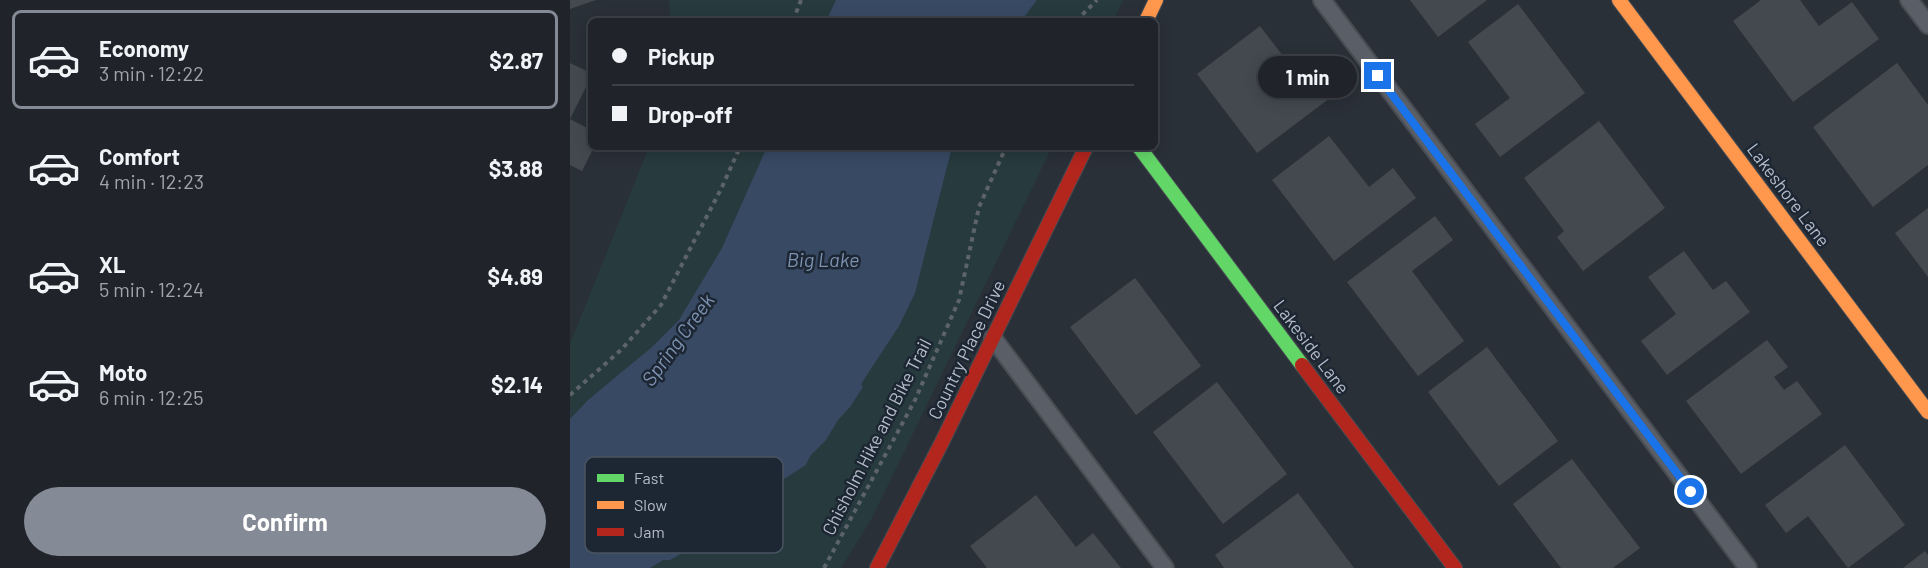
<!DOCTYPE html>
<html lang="en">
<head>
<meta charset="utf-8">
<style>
  body { margin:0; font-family:Barlow,sans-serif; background:#282c32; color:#f1f3f6; height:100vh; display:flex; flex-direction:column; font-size:22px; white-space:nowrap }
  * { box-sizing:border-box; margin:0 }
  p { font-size:20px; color:#a2a4a8 }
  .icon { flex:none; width:33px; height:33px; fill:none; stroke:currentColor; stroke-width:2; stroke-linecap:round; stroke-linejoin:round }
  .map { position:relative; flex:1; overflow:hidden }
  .drawer { display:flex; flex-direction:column; background:#20242a; width:570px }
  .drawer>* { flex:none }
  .guide { position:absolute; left:18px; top:18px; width:570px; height:132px; border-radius:9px; box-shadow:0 3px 15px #0003,0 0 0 2px #3d4147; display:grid; align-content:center; height:132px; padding:0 24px; background:#20242a }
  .end { position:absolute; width:27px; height:27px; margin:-14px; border:8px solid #1a73e8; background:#fff; box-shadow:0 0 0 3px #fff }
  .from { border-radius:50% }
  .bubble { position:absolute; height:42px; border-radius:21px; background:#20242a; box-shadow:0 3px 15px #0003,0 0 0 2px #3d4147; font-size:20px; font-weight:700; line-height:42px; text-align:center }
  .guide b { display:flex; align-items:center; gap:21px; height:57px; font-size:22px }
  .guide b+b { border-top:2px solid #3d4147 }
  .guide i { width:15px; height:15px; background:#f1f3f6 }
  ul { padding:10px 0 0; list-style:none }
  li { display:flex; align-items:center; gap:18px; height:99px; margin:0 12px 9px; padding:0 12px; border:3px solid transparent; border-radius:9px }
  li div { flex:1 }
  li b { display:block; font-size:22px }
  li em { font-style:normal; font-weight:700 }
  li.on { border-color:#848b96 }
  li>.icon { width:54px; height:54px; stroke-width:1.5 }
  .cta { display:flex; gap:12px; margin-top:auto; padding:12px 24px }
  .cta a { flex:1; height:69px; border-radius:36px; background:#848b96; color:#fff; font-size:24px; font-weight:700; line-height:69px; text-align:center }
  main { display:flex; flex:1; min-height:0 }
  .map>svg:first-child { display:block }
  .green { fill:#273a3e }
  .water { fill:#384963 }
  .building { fill:#444950 }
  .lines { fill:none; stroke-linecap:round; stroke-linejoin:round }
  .lane-casing { stroke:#484c53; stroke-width:20 }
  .fast-casing { stroke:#484c53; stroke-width:16 }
  .slow-casing { stroke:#484c53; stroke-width:16 }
  .jam-casing { stroke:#484c53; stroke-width:16 }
  .path { stroke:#5d636a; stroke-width:4; stroke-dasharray:4.5 4.5; stroke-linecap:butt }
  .lane { stroke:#5a5e66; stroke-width:16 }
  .fast { stroke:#63d668; stroke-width:14 }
  .slow { stroke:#ff974d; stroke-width:14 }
  .jam { stroke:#b3261e; stroke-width:14 }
  .route { stroke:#1a73e8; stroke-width:8 }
  .labels { text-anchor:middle; stroke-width:5; stroke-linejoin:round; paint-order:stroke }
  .street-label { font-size:18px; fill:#b4bcc9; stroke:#1d2633 }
  .water-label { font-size:20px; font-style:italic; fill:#7c92b1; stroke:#1d2633 }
  .key { fill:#1d2633; stroke:#4a5360; stroke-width:1.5 }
  .key-label { font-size:16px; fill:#b4bcc9 }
</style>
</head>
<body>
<main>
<section class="drawer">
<ul>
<li class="on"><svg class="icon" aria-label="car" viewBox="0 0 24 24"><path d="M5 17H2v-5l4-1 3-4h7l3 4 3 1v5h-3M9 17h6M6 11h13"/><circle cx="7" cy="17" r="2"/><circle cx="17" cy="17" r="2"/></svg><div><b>Economy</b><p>3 min · 12:22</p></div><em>$2.87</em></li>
<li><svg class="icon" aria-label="car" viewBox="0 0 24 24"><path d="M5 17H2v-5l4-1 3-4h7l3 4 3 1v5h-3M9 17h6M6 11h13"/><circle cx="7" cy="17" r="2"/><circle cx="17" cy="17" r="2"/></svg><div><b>Comfort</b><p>4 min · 12:23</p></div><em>$3.88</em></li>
<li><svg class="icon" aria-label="car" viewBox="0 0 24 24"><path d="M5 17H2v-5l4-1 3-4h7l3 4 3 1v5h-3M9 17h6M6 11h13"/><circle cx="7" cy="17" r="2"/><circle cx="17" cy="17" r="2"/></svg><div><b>XL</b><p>5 min · 12:24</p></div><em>$4.89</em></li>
<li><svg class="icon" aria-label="car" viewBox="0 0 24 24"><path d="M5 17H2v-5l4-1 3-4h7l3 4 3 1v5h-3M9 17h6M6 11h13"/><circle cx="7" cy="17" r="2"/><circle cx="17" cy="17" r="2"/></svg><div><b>Moto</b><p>6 min · 12:25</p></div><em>$2.14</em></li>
</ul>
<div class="cta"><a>Confirm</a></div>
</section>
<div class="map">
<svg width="1358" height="568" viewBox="0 0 1358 568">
  <rect width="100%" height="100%" fill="#2a3038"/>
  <path class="green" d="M99,0H553L543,21H101Z
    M79,147H482L302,518L271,568H0V344Z"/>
  <path class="water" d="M266,0H467L451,21H256Z
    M197,147H382L345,293L329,326L291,384L293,387L280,407L268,420L256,440L240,456L236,465L206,484L179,510L168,518L163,528L157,527L100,560H93L80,568H0V419L18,400L82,347L109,320L152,248Z"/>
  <path class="building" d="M0,0H26L0,9Z
    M840,0H917L868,37Z
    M1191,0H1230L1249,26L1282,2L1309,39L1223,102L1163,21Z
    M948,4L1015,93L930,157L905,124L940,98L898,42Z
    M690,26L723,69L737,59L764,95L687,153L627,74Z
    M0,63L21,73V77L0,119Z
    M1327,63L1358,105V165L1303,207L1243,127Z
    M0,119L21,130V147H24L12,171L0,165Z
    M1029,121L1095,208L1013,271L987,237L994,231L954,178Z
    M759,136L799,187L823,168L846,198L764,261L702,180Z
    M1358,208V277L1325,233Z
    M865,216L883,240L842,271L894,341L848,376L777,282Z
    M1114,251L1143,290L1156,281L1180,312L1097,375L1071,341L1106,314L1078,277Z
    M565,278L631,366L566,415L500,327Z
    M1197,340L1218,367L1204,377L1214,390L1227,381L1252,414L1171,474L1116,401Z
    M917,347L988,441L929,486L858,392Z
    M647,382L717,474L653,524L583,432Z
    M1275,445L1335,525L1278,568L1238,516L1216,533L1195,505Z
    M1002,459L1070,548L1043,568H991L943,504Z
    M728,493L784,568H654L645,555Z
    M466,495L506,547L523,533L551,568H417L400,546Z
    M1355,551L1358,555V568H1333Z"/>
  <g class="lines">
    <g class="lane-casing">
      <path id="lane" d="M752,0L1178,568
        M1339,0L1358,25
        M423,338L595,568"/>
    </g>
    <g class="fast-casing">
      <path id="fast" d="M569,147L732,365"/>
    </g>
    <g class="slow-casing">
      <path id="slow" d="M1049,0L1358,412
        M576,21L586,0"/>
    </g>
    <g class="jam-casing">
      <path id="jam" d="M732,365L885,568
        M307,568L371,444L516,147"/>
    </g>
    <path class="path" d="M223,21L231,0
      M506,21L527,0
      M0,395L51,350L91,305L152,187L170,147
      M254,568L345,400L389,300L409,207L436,147"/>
    <use href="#lane" class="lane"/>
    <use href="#fast" class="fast"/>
    <use href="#slow" class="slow"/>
    <use href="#jam" class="jam"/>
  </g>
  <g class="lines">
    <path class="route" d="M808,76L1121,492"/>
  </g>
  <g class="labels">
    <g class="street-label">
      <text transform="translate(1218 195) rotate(53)" y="6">Lakeshore Lane</text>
      <text transform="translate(741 347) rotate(53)" y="6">Lakeside Lane</text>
      <text transform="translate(397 350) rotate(-64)" y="6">Country Place Drive</text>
      <text transform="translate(307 437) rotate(-63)" y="6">Chisholm Hike and Bike Trail</text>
    </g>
    <g class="water-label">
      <text x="253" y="267">Big Lake</text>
      <text transform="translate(108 340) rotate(-54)" y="7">Spring Creek</text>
    </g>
  </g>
  <rect x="15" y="457" width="198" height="96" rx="9" class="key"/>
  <rect x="27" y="474" width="27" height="8" fill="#63d668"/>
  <rect x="27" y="501" width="27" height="8" fill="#ff974d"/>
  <rect x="27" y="528" width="27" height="8" fill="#b3261e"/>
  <g class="key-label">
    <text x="64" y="484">Fast</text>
    <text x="64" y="511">Slow</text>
    <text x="64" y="538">Jam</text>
  </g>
</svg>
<i class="end from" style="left:1121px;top:492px"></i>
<i class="end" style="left:808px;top:76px"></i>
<div class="bubble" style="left:688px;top:56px;width:99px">1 min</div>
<div class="guide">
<b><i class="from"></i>Pickup</b>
<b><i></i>Drop-off</b>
</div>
</div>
</main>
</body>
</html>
